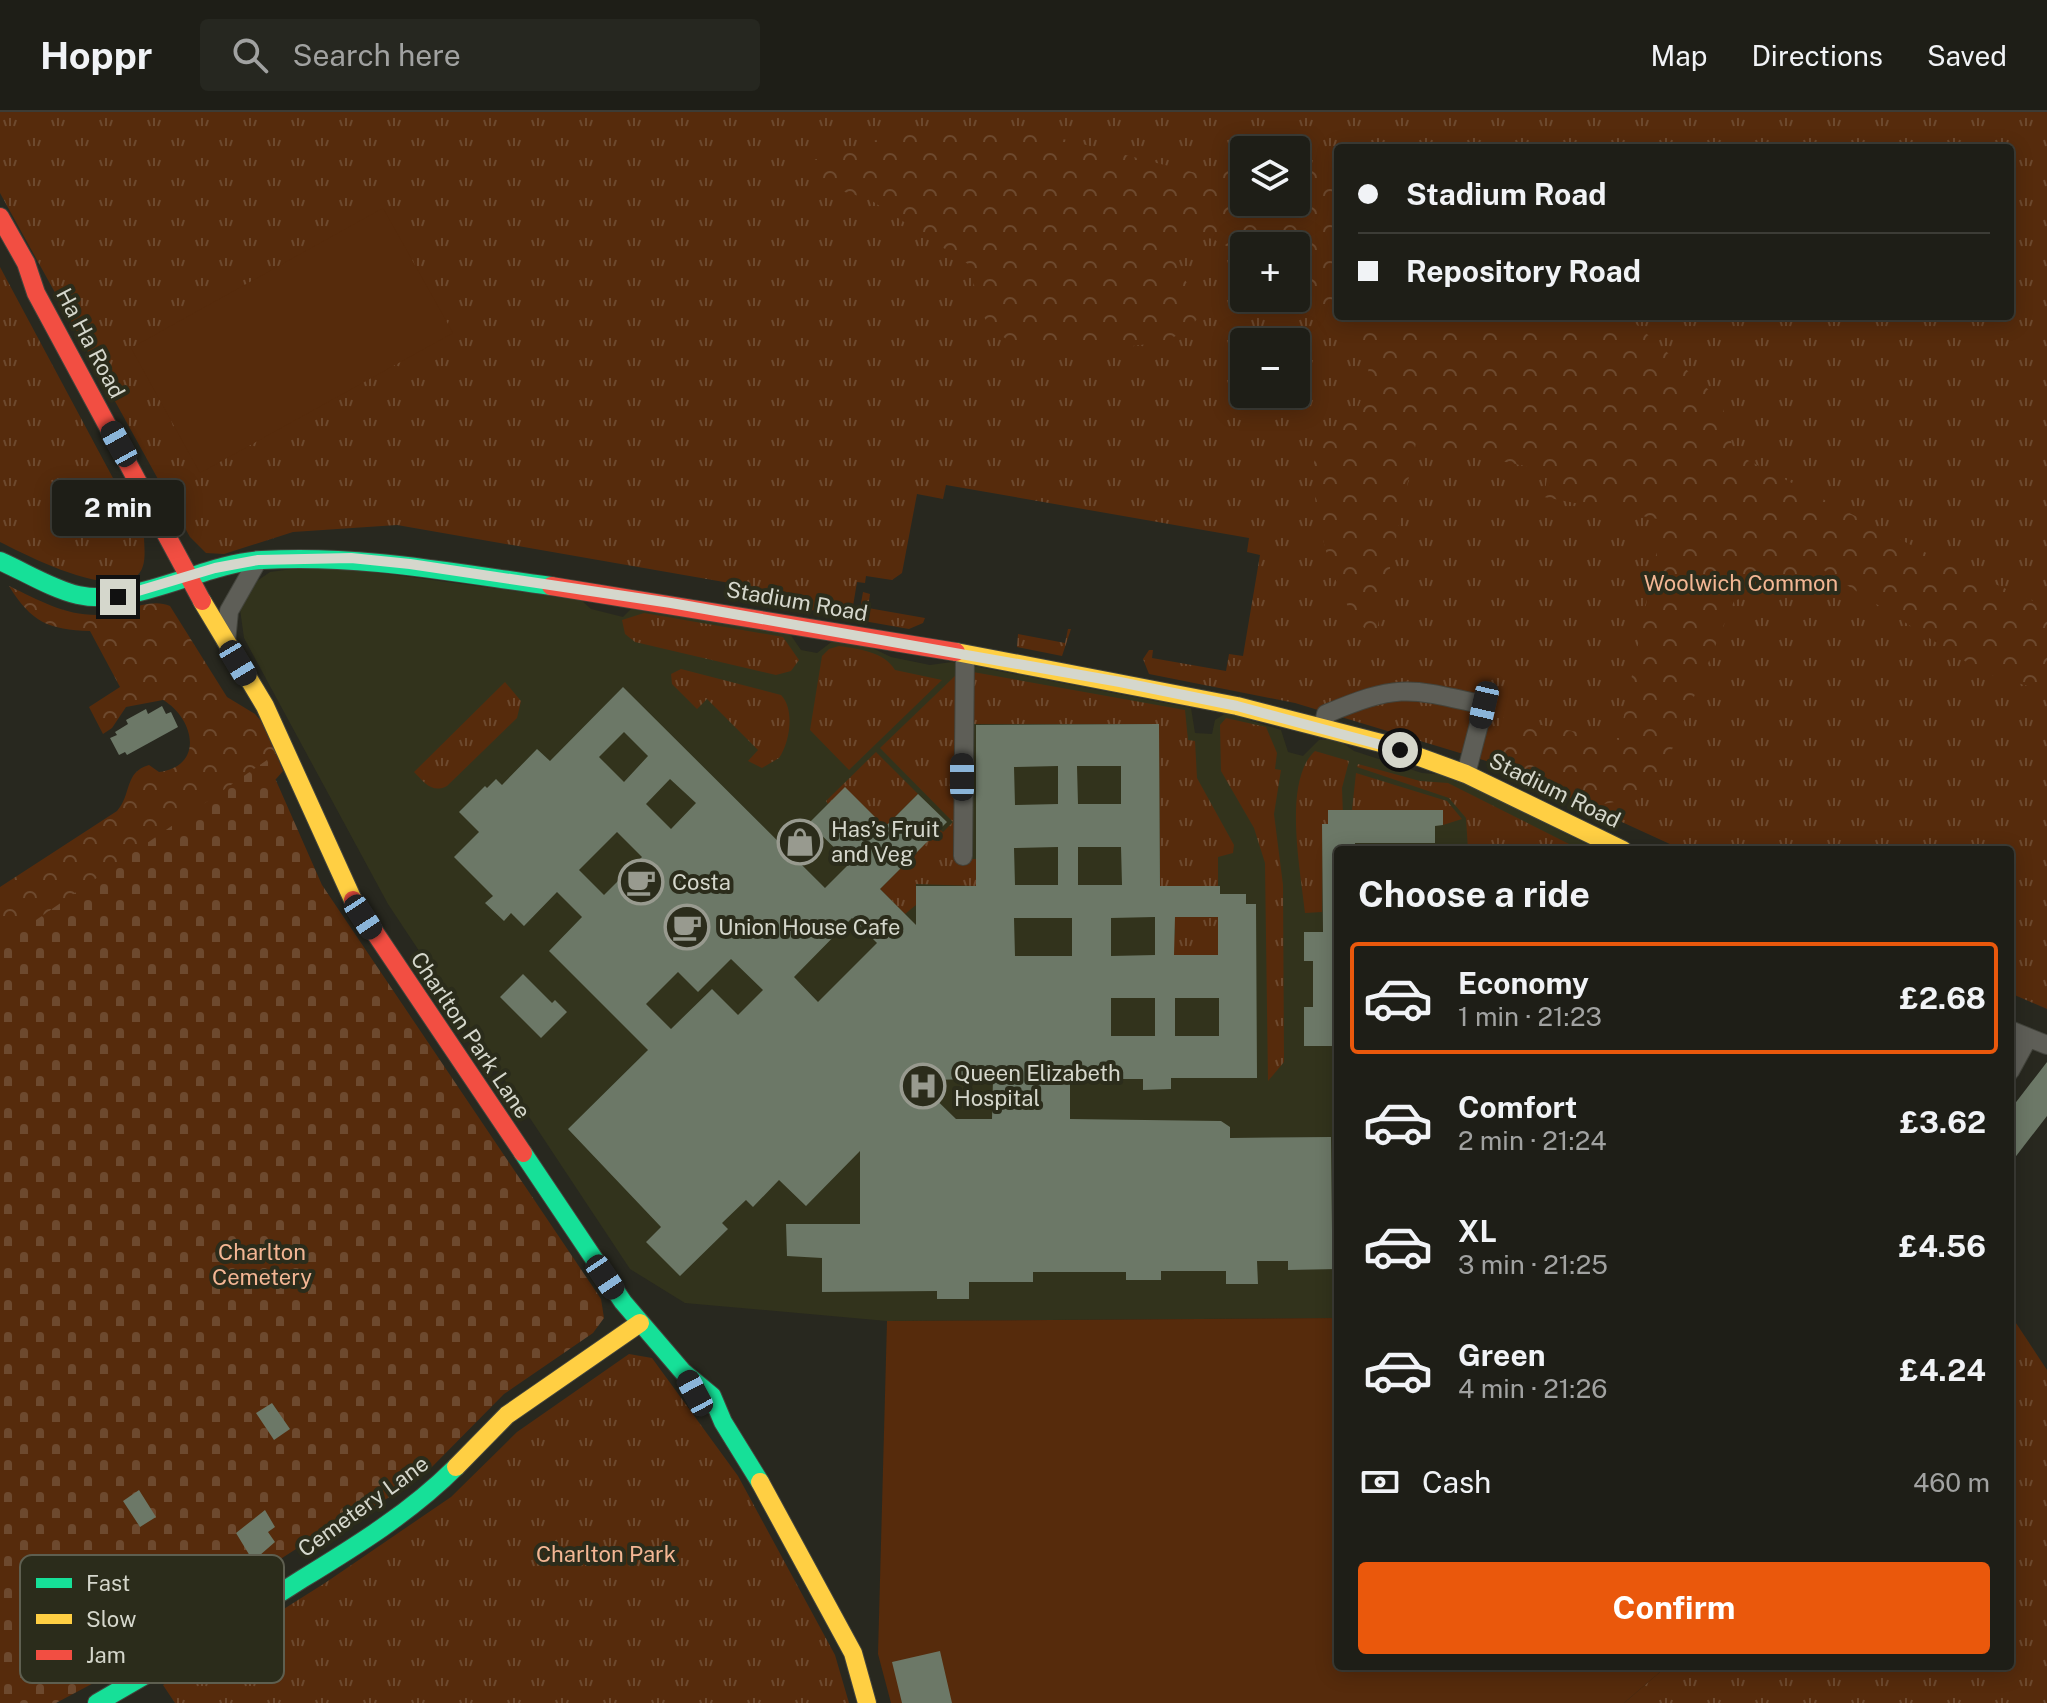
<!DOCTYPE html>
<html lang="en">
<head>
<meta charset="utf-8">
<style>
  body { margin:0; font-family:"Public Sans",sans-serif; background:#262720; color:#f1f3f6; height:100vh; display:flex; flex-direction:column; font-size:30px; white-space:nowrap }
  * { box-sizing:border-box; margin:0 }
  p { font-size:26px; color:#a1a2a1 }
  .icon { flex:none; width:44px; height:44px; fill:none; stroke:currentColor; stroke-width:2; stroke-linecap:round; stroke-linejoin:round }
  .map { position:relative; flex:1; overflow:hidden }
  .sheet { position:absolute; left:1334px; top:734px; width:680px; height:824px; display:flex; flex-direction:column; background:#1e1e17; border-radius:8px; box-shadow:0 4px 20px #0003,0 0 0 2px #3c3c36 }
  .sheet>* { flex:none }
  .banner { position:absolute; left:1334px; top:32px; width:680px; height:176px; border-radius:8px; box-shadow:0 4px 20px #0003,0 0 0 2px #3c3c36; display:grid; align-content:center; height:176px; padding:0 24px; background:#1e1e17 }
  .tools { position:absolute; left:1230px; top:24px; display:grid; gap:16px }
  .tools a { display:grid; place-items:center; width:80px; height:80px; border-radius:8px; background:#1e1e17; box-shadow:0 4px 20px #0003,0 0 0 2px #3c3c36; font-size:40px }
  .end { position:absolute; width:36px; height:36px; margin:-18px; border:10px solid #d5d7cc; background:#111; box-shadow:0 0 0 4px #111 }
  .from { border-radius:50% }
  .bubble { position:absolute; height:56px; border-radius:8px; background:#1e1e17; box-shadow:0 4px 20px #0003,0 0 0 2px #3c3c36; font-size:26px; font-weight:700; line-height:56px; text-align:center }
  .car { position:absolute; width:24px; height:48px; margin:-24px -12px; border-radius:10px; box-shadow:0 0 6px 2px #0007; background:linear-gradient(#222 24%,#8ab4d8 0 40%,#222 0 76%,#8ab4d8 0 86%,#222 0) }
  .banner b { display:flex; align-items:center; gap:28px; height:76px; font-size:30px }
  .banner b+b { border-top:2px solid #3c3c36 }
  .banner i { width:20px; height:20px; background:#f1f3f6 }
  ul { padding:0; list-style:none }
  li { display:flex; align-items:center; gap:24px; height:112px; margin:0 16px 12px; padding:0 8px; border:4px solid transparent; border-radius:8px }
  li div { flex:1 }
  li b { display:block; font-size:30px }
  li em { font-style:normal; font-weight:700 }
  li.selected { border-color:#ea580c }
  li>.icon { width:72px; height:72px; stroke-width:1.5 }
  h2 { padding:0 24px; font-size:36px; line-height:96px }
  .pay { display:flex; align-items:center; gap:20px; height:88px; padding:0 24px; font-size:30px }
  .pay p { margin-inline-start:auto }
  .action { display:flex; gap:16px; margin-top:auto; padding:16px 24px }
  .action a { flex:1; height:92px; border-radius:8px; background:#ea580c; color:#fff; font-size:32px; font-weight:700; line-height:92px; text-align:center }
  header { display:flex; align-items:center; gap:48px; box-sizing:border-box; height:112px; padding:0 40px; background:#1e1e17; border-bottom:2px solid #3c3c36 }
  header strong { font-size:38px }
  nav { display:flex; gap:44px; margin-inline-start:auto; font-size:28px }
  .search { width:560px; height:72px; background:#262720; display:flex; align-items:center; gap:20px; box-sizing:border-box; padding:0 28px; border-radius:8px; color:#a1a2a1; font-size:30px }
  .map>svg:first-child { display:block }
  .built { fill:#32331c }
  .grass { fill:url(#grass-tufts); fill-rule:evenodd }
  .forest { fill:url(#forest-crowns) }
  .cemetery { fill:url(#cemetery-stones) }
  .pitch { fill:#562b0c }
  .building { fill:#6c7867; fill-rule:evenodd }
  .lines { fill:none; stroke-linecap:round; stroke-linejoin:round }
  .street-casing { stroke:#43443c; stroke-width:20 }
  .fast-casing { stroke:#43443c; stroke-width:20 }
  .slow-casing { stroke:#43443c; stroke-width:20 }
  .jam-casing { stroke:#43443c; stroke-width:20 }
  .street { stroke:#5e5e57; stroke-width:18 }
  .fast { stroke:#16e098; stroke-width:18 }
  .slow { stroke:#ffcf43; stroke-width:18 }
  .jam { stroke:#f24e42; stroke-width:18 }
  .route { stroke:#d5d7cc; stroke-width:10 }
  .labels { text-anchor:middle; stroke-width:8; stroke-linejoin:round; paint-order:stroke }
  .street-label { font-size:22px; fill:#d5d7cc; stroke:#2b2c1b }
  .park-label { font-size:22px; fill:#f3b694; stroke:#2b2c1b }
  .poi-label { font-size:22px; fill:#d5d7cc; stroke:#2b2c1b; text-anchor:start }
  .key { fill:#2b2c1b; stroke:#5e5f50; stroke-width:2 }
  .key-label { font-size:22px; fill:#d5d7cc }
</style>
</head>
<body>
<header>
<strong>Hoppr</strong>
<div class="search"><svg class="icon" aria-label="search" viewBox="0 0 24 24"><circle cx="10" cy="10" r="6"/><path d="M15 15l6 6"/></svg>Search here</div>
<nav><a>Map</a><a>Directions</a><a>Saved</a></nav>
</header>
<div class="map">
<svg width="2047" height="1591" viewBox="0 0 2047 1591">
  <defs>
    <pattern id="grass-tufts" width="24" height="20" patternUnits="userSpaceOnUse" patternTransform="scale(2)"><rect width="24" height="20" fill="#562b0c"/><path d="M3 7l-1-3M5 7V3M7 7l1-3M15 17l-1-3M17 17v-4M19 17l1-3" fill="none" stroke="#6d492e"/></pattern>
    <pattern id="forest-crowns" width="20" height="18" patternUnits="userSpaceOnUse" patternTransform="scale(2)"><rect width="20" height="18" fill="#562b0c"/><path d="M2 6a3 3 0 1 1 6 0M12 15a3 3 0 1 1 6 0" fill="none" stroke="#6d492e"/></pattern>
    <pattern id="cemetery-stones" width="16" height="16" patternUnits="userSpaceOnUse" patternTransform="scale(2)"><rect width="16" height="16" fill="#562b0c"/><path d="M2 7V4a2 2 0 0 1 4 0v3zM10 15v-3a2 2 0 0 1 4 0v3z" fill="#6d492e"/></pattern>
  </defs>
  <rect width="100%" height="100%" fill="#28281f"/>
  <path class="built" d="M322,453L581,488L591,497L623,505L631,497L790,522L801,538L817,541L834,528L864,532L891,545L930,553L952,550L1191,596L1195,621L1212,622L1215,608L1226,601L1281,618L1288,640L1303,644L1319,628L1337,627L1354,639L1422,661L1447,663L1599,738H1338V1206L887,1209L685,1191L630,1157L388,792L244,526L240,497L257,469L270,460Z"/>
  <path class="grass" d="M0,0H2047V897L2010,881V738H1683L1493,651L1295,591L1149,562L1143,547L1149,538H1153L1152,546L1226,559L1229,542L1243,544L1260,443L1247,440L1249,426L946,373L943,387L917,382L902,461L892,468L866,464L865,471L857,470L851,506L806,497L793,482L397,413L293,420L224,442L206,441L190,425L0,81ZM1338,36H2010V204H1338ZM1244,38H1296V90H1244ZM1244,134H1296V186H1244ZM1244,230H1296V282H1244Z
    M0,155L144,424C144,436 148,457 135,465C105,484 28,444 0,430Z
    M863,480L870,482L868,496L925,506L923,511L909,517L858,508Z
    M644,501L783,525L799,548L791,559L776,563L635,530L625,522L622,508Z
    M1068,517H1071L1062,544L1017,535L1018,522L1065,531Z
    M839,534C860,537 884,540 895,558L942,568L849,658L810,618L822,544L829,537Z
    M681,557L781,583C795,597 790,630 779,646L762,656L748,649L758,638L707,587L697,597L672,572L671,562Z
    M973,560L1185,598L1188,628L1195,629L1197,666L1234,733L1233,741L1218,745V774H1160L1159,612H966Z
    M956,563L959,747H976V774L916,772V793L905,802L880,777L939,717L943,720L953,710L880,636Z
    M505,570L521,589L517,606L447,674C432,682 424,670 414,660Z
    M1226,606L1266,615L1277,641L1275,657L1281,658L1274,702L1283,773L1284,950L1268,969L1265,751L1254,716L1221,659L1220,613Z
    M1315,639L1349,649L1342,676L1343,704L1328,698V712H1323L1322,800L1305,801C1301,760 1282,669 1315,639Z
    M876,640L918,682L885,715L845,676L828,692L826,689Z
    M1358,652L1420,669L1448,671L1581,738H1468L1466,706L1449,686L1357,655Z
    M1356,661L1447,689L1462,707L1443,713L1442,698H1352Z
    M1171,805H1218V843H1171L1175,819Z
    M2010,1202L2047,1258V1591H1624L1667,1554H2010Z
    M629,1242L652,1246L738,1364L835,1543L849,1591H175L163,1573L325,1471L451,1385L517,1320Z"/>
  <path class="forest" d="M911,17L1047,23L1204,63L1244,54V90H1296V50L1338,53V204H1627L1721,289L1734,341L1936,446L2047,495V580L1982,560L1822,457L1734,489L1653,683L1598,693L1498,647L1499,605L1619,628L1663,408L1544,385L1548,359L1416,331L1376,523C1337,511 1304,379 1316,341C1321,324 1343,318 1354,304C1359,295 1362,285 1365,275C1376,237 1359,230 1334,204C1322,191 1311,177 1296,166V134H1244V143L1213,127L1192,123C1147,142 1202,176 1201,202C1193,214 1180,223 1167,228C1148,235 1054,241 1033,237C1021,235 1004,227 995,219C974,199 978,177 968,152L869,87L831,76L804,51Z
    M9,474C39,488 63,503 97,503C120,504 148,484 170,494L227,585L255,602L266,615L283,659L276,667L230,688L113,764L94,769L0,837V775L117,699C132,682 124,660 149,653L159,660C205,654 194,606 163,588L126,595L112,616L103,622L89,595L120,575L90,519C49,518 31,510 9,474Z"/>
  <path class="cemetery" d="M267,648L322,773L601,1187L604,1206L593,1221L504,1282L425,1362L332,1422L321,1421L223,1484L220,1495L118,1558L56,1591H0V833Z"/>
  <path class="pitch" d="M383,96L453,221L200,361L131,236Z
    M1338,1206V1554H1667L1624,1591H891L878,1542L887,1209Z"/>
  <path class="building" d="M623,575L825,776L850,751L809,711L845,675L885,715L918,682L947,710L880,777L916,813V774H976V613L1159,612L1160,774H1220V782H1246V792H1256L1257,966H1171V977L1143,978V967H1070V1007L1221,1009L1230,1015V1026L1331,1025L1332,1118H1338V1157L1288,1158V1149H1257L1258,1172H1226V1159H1161V1168H1126V1160H1033V1170H969V1187H937V1179L822,1180V1146L787,1144L786,1112H860V1039L806,1094L779,1068L753,1095L746,1088L722,1111L728,1117L680,1164L646,1130L661,1115L568,1017L648,938L549,839L582,805L557,780L524,814L511,801L504,809L485,791L493,784L454,745L479,720L459,700L485,674L487,676L496,667L502,673L537,637L550,649ZM624,620L648,644L624,670L599,645ZM1058,654V692L1015,693L1014,655ZM1077,654H1121V692H1078ZM670,667L696,691L671,717L646,692ZM617,720L642,745L604,783L579,758ZM1058,735V773H1015L1014,736ZM1078,735H1121L1122,773H1078ZM1155,805V843L1111,844V806ZM1175,805H1218V843H1174ZM852,806L877,831L818,890L794,865ZM1014,806H1072V844H1015ZM731,847L763,878L738,903L712,877L671,917L646,892L678,860L698,880ZM1111,886H1155V924H1111ZM1175,886H1219V924H1175ZM993,967L992,1007H956L916,968Z
    M162,594L166,602L171,600L178,615L127,643L125,640L119,643L110,626L117,623L115,620L128,612L126,608L146,597L148,602Z
    M1328,698H1443V713L1435,714V731H1355V738H1338V934H1304V895H1313V849H1304V820H1323L1322,712H1328Z
    M523,862L552,891L555,888L567,900L541,926L500,885Z
    M2047,950V1004L2010,1052V998Z
    M272,1291L290,1317L274,1328L256,1301Z
    M139,1378L156,1405L140,1415L123,1389Z
    M265,1398L275,1415L268,1420L275,1430L253,1449L236,1421Z
    M940,1539L952,1591H902L892,1550Z"/>
  <g class="lines">
    <g class="street-casing">
      <path id="street" d="M226,530L229,499L258,448
        M1323,615L1326,602C1399,571 1409,576 1484,593L1466,662
        M963,744L965,542
        M2010,918L2047,933
        M2010,959L2028,926"/>
    </g>
    <g class="fast-casing">
      <path id="fast" d="M0,449C25,460 52,477 78,483C135,496 203,451 262,448C359,442 455,461 551,474
        M523,1041L623,1190L683,1260L712,1284L723,1310L760,1370
        M97,1591C167,1551 235,1510 302,1467C356,1434 411,1400 456,1355"/>
    </g>
    <g class="slow-casing">
      <path id="slow" d="M202,489L265,594L353,788
        M956,540L1237,594L1381,631L1466,662L1623,738
        M456,1355L507,1303L640,1211
        M760,1370L853,1541L867,1591"/>
    </g>
    <g class="jam-casing">
      <path id="jam" d="M0,105L26,151L36,181L202,489
        M551,474L956,540
        M353,788L523,1041"/>
    </g>
    <use href="#street" class="street"/>
    <use href="#fast" class="fast"/>
    <use href="#slow" class="slow"/>
    <use href="#jam" class="jam"/>
  </g>
  <g class="lines">
    <path class="route" d="M118,485L215,456L258,448L351,446L410,452L671,491L1120,570L1237,594L1400,638"/>
  </g>
  <defs>
    <g id="shop-ring" transform="scale(2.3)"><circle r="9.5" fill="#2b2c1b" stroke="#989a8f" stroke-width="1.5"/><path d="M-5-2.5h2.3a2.7 3.5 0 0 1 5.4 0H5L5.5 6h-11ZM-1.5-2.5h3a1.5 2.3 0 0 0-3 0Z" fill="#989a8f"/></g>
    <g id="cafe-ring" transform="scale(2.3)"><circle r="9.5" fill="#2b2c1b" stroke="#989a8f" stroke-width="1.5"/><path d="M-5.5-4.5H6V0H3Q3 3.5 0 3.5H-2.5Q-5.5 3.5-5.5 0ZM3-3.2v2h1.7v-2ZM-6 4.5H4V6H-6Z" fill="#989a8f"/></g>
    <g id="hospital-ring" transform="scale(2.3)"><circle r="9.5" fill="#2b2c1b" stroke="#989a8f" stroke-width="1.5"/><path d="M-5-5h3v3.5h4V-5h3V5h-3V1.5h-4V5h-3Z" fill="#989a8f"/></g>
  </defs>
  <g fill-rule="evenodd">
    <use href="#shop-ring" x="800" y="730"/>
    <use href="#cafe-ring" x="641" y="770"/>
    <use href="#cafe-ring" x="687" y="815"/>
    <use href="#hospital-ring" x="923" y="974"/>
  </g>
  <g class="labels">
    <g class="street-label">
      <text transform="translate(91 231) rotate(62)" y="8">Ha Ha Road</text>
      <text transform="translate(797 489) rotate(10)" y="8">Stadium Road</text>
      <text transform="translate(1555 678) rotate(26)" y="8">Stadium Road</text>
      <text transform="translate(471 923) rotate(56)" y="8">Charlton Park Lane</text>
      <text transform="translate(363 1394) rotate(-36)" y="8">Cemetery Lane</text>
    </g>
    <g class="park-label">
      <text x="1741" y="479">Woolwich Common</text>
      <text x="262" y="1148">Charlton<tspan x="262" dy="25">Cemetery</tspan></text>
      <text x="606" y="1450">Charlton Park</text>
    </g>
    <g class="poi-label">
      <text x="831" y="725">Has’s Fruit<tspan x="831" dy="25">and Veg</tspan></text>
      <text x="672" y="778">Costa</text>
      <text x="718" y="823">Union House Cafe</text>
      <text x="954" y="969">Queen Elizabeth<tspan x="954" dy="25">Hospital</tspan></text>
    </g>
  </g>
  <rect x="20" y="1443" width="264" height="128" rx="12" class="key"/>
  <rect x="36" y="1466" width="36" height="10" fill="#16e098"/>
  <rect x="36" y="1502" width="36" height="10" fill="#ffcf43"/>
  <rect x="36" y="1538" width="36" height="10" fill="#f24e42"/>
  <g class="key-label">
    <text x="86" y="1479">Fast</text>
    <text x="86" y="1515">Slow</text>
    <text x="86" y="1551">Jam</text>
  </g>
</svg>
<div class="tools">
<a><svg class="icon" aria-label="layers" viewBox="0 0 24 24"><path d="M12 4l9 5-9 5-9-5zM3 14l9 5 9-5"/></svg></a>
<a>+</a>
<a>−</a>
</div>
<i class="end from" style="left:1400px;top:638px"></i>
<i class="end" style="left:118px;top:485px"></i>
<div class="bubble" style="left:52px;top:368px;width:132px">2 min</div>
<i class="car" style="left:119px;top:332px;rotate:331deg"></i>
<i class="car" style="left:238px;top:551px;rotate:149deg"></i>
<i class="car" style="left:1484px;top:593px;rotate:193deg"></i>
<i class="car" style="left:962px;top:665px;rotate:0deg"></i>
<i class="car" style="left:363px;top:805px;rotate:147deg"></i>
<i class="car" style="left:605px;top:1165px;rotate:146deg"></i>
<i class="car" style="left:695px;top:1281px;rotate:332deg"></i>
<div class="banner">
<b><i class="from"></i>Stadium Road</b>
<b><i></i>Repository Road</b>
</div>
<section class="sheet">
<h2>Choose a ride</h2>
<ul>
<li class="selected"><svg class="icon" aria-label="car" viewBox="0 0 24 24"><path d="M5 17H2v-5l4-1 3-4h7l3 4 3 1v5h-3M9 17h6M6 11h13"/><circle cx="7" cy="17" r="2"/><circle cx="17" cy="17" r="2"/></svg><div><b>Economy</b><p>1 min · 21:23</p></div><em>£2.68</em></li>
<li><svg class="icon" aria-label="car" viewBox="0 0 24 24"><path d="M5 17H2v-5l4-1 3-4h7l3 4 3 1v5h-3M9 17h6M6 11h13"/><circle cx="7" cy="17" r="2"/><circle cx="17" cy="17" r="2"/></svg><div><b>Comfort</b><p>2 min · 21:24</p></div><em>£3.62</em></li>
<li><svg class="icon" aria-label="car" viewBox="0 0 24 24"><path d="M5 17H2v-5l4-1 3-4h7l3 4 3 1v5h-3M9 17h6M6 11h13"/><circle cx="7" cy="17" r="2"/><circle cx="17" cy="17" r="2"/></svg><div><b>XL</b><p>3 min · 21:25</p></div><em>£4.56</em></li>
<li><svg class="icon" aria-label="car" viewBox="0 0 24 24"><path d="M5 17H2v-5l4-1 3-4h7l3 4 3 1v5h-3M9 17h6M6 11h13"/><circle cx="7" cy="17" r="2"/><circle cx="17" cy="17" r="2"/></svg><div><b>Green</b><p>4 min · 21:26</p></div><em>£4.24</em></li>
</ul>
<div class="pay"><svg class="icon" aria-label="cash" viewBox="0 0 24 24"><path d="M3 7h18v10H3z"/><circle cx="12" cy="12" r="2"/></svg>Cash<p>460 m</p></div>
<div class="action"><a>Confirm</a></div>
</section>
</div>
</body>
</html>
